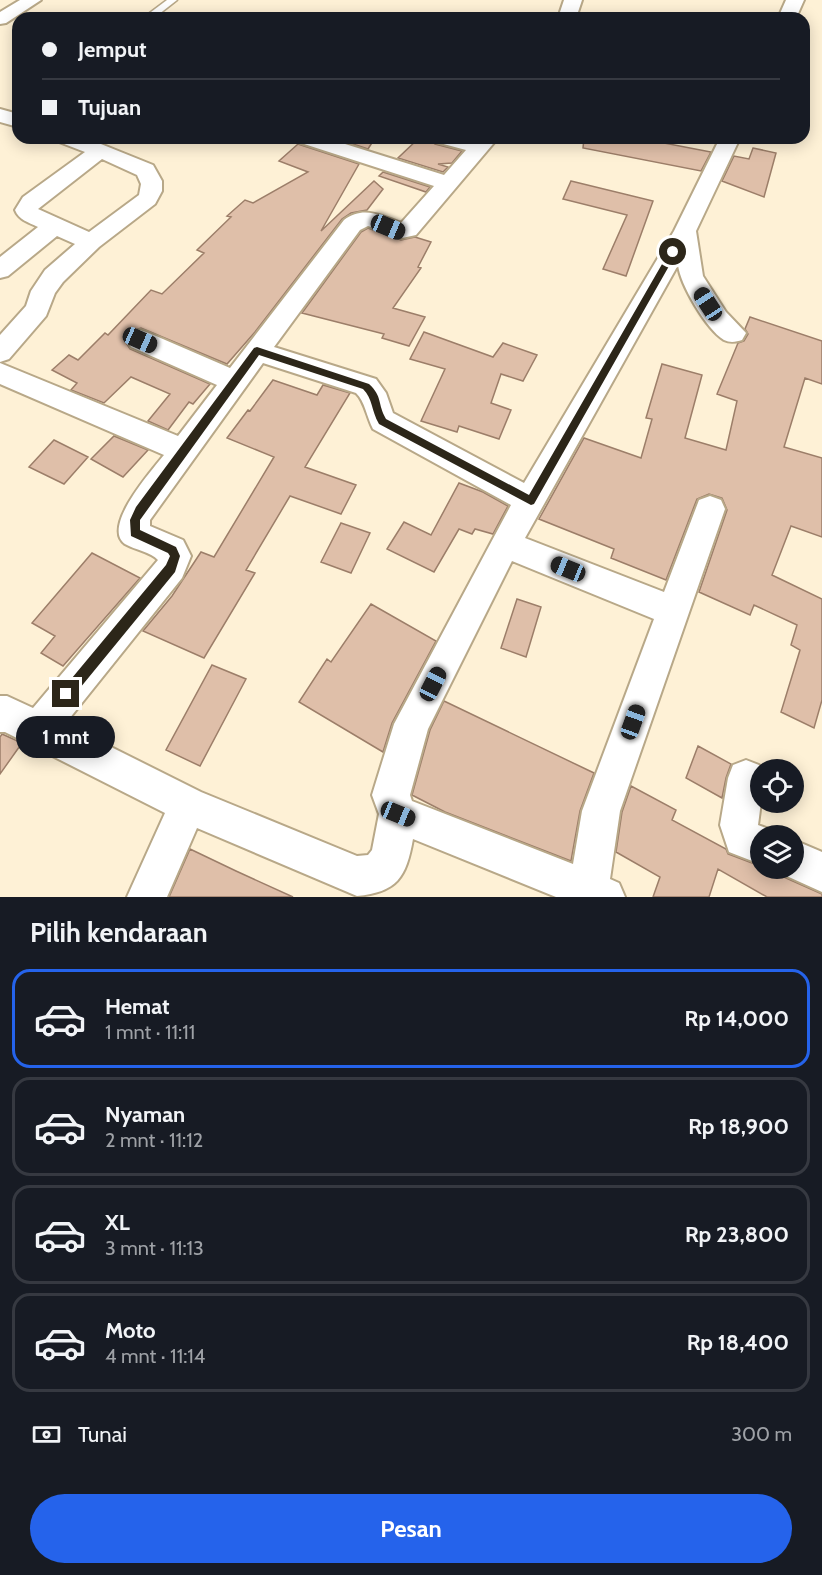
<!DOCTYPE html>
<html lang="id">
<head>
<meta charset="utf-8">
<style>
  body { margin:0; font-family:Cabin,sans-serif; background:#20242c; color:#f1f3f6; height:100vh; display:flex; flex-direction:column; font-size:22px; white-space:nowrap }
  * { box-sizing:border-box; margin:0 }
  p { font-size:20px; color:#9ea1a6 }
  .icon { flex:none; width:33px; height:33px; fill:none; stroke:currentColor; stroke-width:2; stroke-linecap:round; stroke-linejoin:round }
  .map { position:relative; height:897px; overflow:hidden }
  .drawer { display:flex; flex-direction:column; background:#171b24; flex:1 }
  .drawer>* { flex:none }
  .banner { position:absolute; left:12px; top:12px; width:798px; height:132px; border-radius:18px; box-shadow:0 3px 15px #0003; display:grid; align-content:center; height:132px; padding:0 30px; background:#171b24 }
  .tools { position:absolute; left:750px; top:759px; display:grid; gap:12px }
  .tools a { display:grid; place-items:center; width:54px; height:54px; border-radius:50%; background:#171b24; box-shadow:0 3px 15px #0003; font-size:30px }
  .end { position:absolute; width:27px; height:27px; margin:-14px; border:8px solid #2c2619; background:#fff; box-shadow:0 0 0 3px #fff }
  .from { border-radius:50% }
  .bubble { position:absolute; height:42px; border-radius:21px; background:#171b24; box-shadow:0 3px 15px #0003; font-size:20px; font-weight:700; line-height:42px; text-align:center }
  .car { position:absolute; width:18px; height:36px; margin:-18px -9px; border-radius:8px; box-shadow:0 0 4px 2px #0007; background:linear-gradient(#222 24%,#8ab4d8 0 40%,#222 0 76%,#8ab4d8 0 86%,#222 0) }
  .banner b { display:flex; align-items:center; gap:21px; height:57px; font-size:22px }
  .banner b+b { border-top:2px solid #363941 }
  .banner i { width:15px; height:15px; background:#f1f3f6 }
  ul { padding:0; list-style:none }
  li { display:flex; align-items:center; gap:18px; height:99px; margin:0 12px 9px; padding:0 18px; border:3px solid #363941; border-radius:18px }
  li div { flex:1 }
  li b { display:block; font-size:22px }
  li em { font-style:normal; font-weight:700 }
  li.active { border-color:#2563eb }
  li>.icon { width:54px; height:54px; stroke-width:1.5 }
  h2 { padding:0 30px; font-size:27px; line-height:72px }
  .pay { display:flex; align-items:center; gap:15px; height:66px; padding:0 30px; font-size:22px }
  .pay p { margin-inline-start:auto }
  .button { display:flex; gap:12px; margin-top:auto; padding:12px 30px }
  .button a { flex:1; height:69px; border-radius:36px; background:#2563eb; color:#fff; font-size:24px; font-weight:700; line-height:69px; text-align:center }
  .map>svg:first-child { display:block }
  .building { fill:#dfbfa9; stroke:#9c7e69; stroke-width:1.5 }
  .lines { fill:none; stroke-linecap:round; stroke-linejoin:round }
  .lane-casing { stroke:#b8a888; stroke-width:3 }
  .street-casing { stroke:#b8a888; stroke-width:4 }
  .lane { fill:#fff; fill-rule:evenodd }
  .street { fill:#fff; fill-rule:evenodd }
  .route { fill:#2c2619 }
</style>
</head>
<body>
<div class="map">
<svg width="822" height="897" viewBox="0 0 822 897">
  <rect width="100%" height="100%" fill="#fef1d6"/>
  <path class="building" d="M350,138H375L368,149L347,142Z
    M419,138H427L435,144L462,151L452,163L438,164L448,167L443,172L398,158Z
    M584,138H638L711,152L701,171L583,148Z
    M298,144L359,164L321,231L374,181L383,189L367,210L351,213L342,219L255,332L227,364L141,328L129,332L125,341L130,349L210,384L193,404L189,402L168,430L148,421L170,394L131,377L104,403L71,390L77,383L52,370L69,355L78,360L105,333L108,335L151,290L162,294L204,253L197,250L231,217L227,216L245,200L253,203L308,172L279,161Z
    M753,148L776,153L764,197L722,181L734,156L749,159Z
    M383,172L430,187L426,192L379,176Z
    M571,181L653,201L626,276L603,269L627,215L563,199Z
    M368,228L401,240L415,237L431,242L418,267L421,268L393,308L425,317L409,346L382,338L384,334L302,313L361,232Z
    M750,317L822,341V384L805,378L784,447L822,458V537L791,526L772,575L822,599V700L814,728L781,712L800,650L791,645L797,625L754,605L750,615L699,592L727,510L722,498L709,494L697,499L666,580L611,558L614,549L539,519L584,438L641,458L652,419L646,418L662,364L702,375L685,438L726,450L737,401L717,394L738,343L744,341L748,334L745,329Z
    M424,332L493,357L503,343L537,355L523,381L501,374L491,403L511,410L499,439L459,426L457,432L421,421L445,369L410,359Z
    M273,380L317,395L323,385L350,393L305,467L356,485L341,514L290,496L246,570L255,573L204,658L143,631L172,596L201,552L214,557L274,457L227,438L248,410L250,411Z
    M114,436L148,450L123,477L91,459Z
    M54,440L88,457L64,484L29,467Z
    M459,483L483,492L508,506L493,534L475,529L472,534L459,529L434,572L387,549L404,522L431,535Z
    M341,523L370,533L351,573L321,562Z
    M92,553L140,578L63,666L41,653L55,636L32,623Z
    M517,599L541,607L526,657L501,648Z
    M371,604L436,641L392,723L383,752L299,702L327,659L331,662Z
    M212,665L246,679L200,766L166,750Z
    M444,701L594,773L580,811L571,861L445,812L412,795L430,730Z
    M2,734L22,743L0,774V737Z
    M698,746L731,764L726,778L722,798L686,778Z
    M631,786L676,810L672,820L726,849L728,854L760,866V868H776L779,875L822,894V897H767L718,869L709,897H653L660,877L616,852L622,812Z
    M190,849L236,871L293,897H169Z"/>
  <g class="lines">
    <g class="lane-casing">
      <path id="lane" d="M167,0H177L154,18H143Z"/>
    </g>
    <g class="street-casing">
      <path id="street" d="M20,0H41L6,23L0,24V12Z
        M564,0H582L576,18H558Z
        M786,0H804L796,18H778Z
        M0,109L18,114V127L0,122Z
        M56,138H86L153,165L162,181V191L155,204L99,247L63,282L55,293L46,316L9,359L0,362V335L26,306L31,291L45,270L75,244L57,236L8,276L0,278V257L38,227C28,222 19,220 15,210L23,197L85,152L59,142ZM102,159L137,175L141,184L139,195L89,232L38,209Z
        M295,138H326L444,175L466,150L436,142L433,138L475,140L477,138H498L416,235L402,238L368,226L360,230L274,347L376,379L386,393L393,413L524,483L674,231L720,138H740L696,231L703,276L726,312L746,333L742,340C736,342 730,343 724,340C706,329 680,284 678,265L525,538L664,592L699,500L710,496L721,500L725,509L620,811L610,879L619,883L625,897H556L413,839C406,878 397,892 357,896L197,828L167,897H127L165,813L5,732H0V696H7L33,708L158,560C151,552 135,550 125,544C101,527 152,470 164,455L0,384V363L178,436L217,385L131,347L127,340L131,333L140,330L149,333L230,368L344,220C364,205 381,216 401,223L434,186L298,142ZM263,363L356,393C365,401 367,418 373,429L511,505L394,724L372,795L379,814L372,850L368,855L357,856L201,792L65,724L182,578L191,556L183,540L150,526V520ZM512,561L654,619L582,811L573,864L412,801L410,795L428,729Z
        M746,760L759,765L761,770V802L758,825L774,831L775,836H760V864L729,852L720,825L728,778L733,765Z
        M794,840L822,852V892L780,873L778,868H794Z"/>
    </g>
    <use href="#lane" class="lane"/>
    <use href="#street" class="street"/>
  </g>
  <path class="route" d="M673,249L677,252L534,504L531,505L379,424C371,410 373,399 363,389L259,355L140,520V530L176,547L180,556L175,572L71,699H62V690L166,565L170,556L168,553L131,536L130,520L136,507L254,348L257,347L369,384C383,397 377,403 386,419L529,495L669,252Z"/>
</svg>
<div class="tools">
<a><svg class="icon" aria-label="locate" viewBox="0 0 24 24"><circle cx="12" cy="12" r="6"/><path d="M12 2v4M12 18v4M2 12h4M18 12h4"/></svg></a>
<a><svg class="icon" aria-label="layers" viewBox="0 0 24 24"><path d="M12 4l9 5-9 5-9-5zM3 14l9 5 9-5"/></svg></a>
</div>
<i class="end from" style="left:673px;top:252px"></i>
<i class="end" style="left:66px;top:694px"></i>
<div class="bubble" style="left:16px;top:716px;width:99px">1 mnt</div>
<i class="car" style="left:388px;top:227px;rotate:113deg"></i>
<i class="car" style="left:708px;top:304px;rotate:327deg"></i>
<i class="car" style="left:140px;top:340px;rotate:114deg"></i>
<i class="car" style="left:568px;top:569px;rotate:292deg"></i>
<i class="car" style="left:433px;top:684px;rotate:27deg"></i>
<i class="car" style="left:633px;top:722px;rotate:20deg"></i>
<i class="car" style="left:398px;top:814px;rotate:112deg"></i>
<div class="banner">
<b><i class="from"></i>Jemput</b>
<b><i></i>Tujuan</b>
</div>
</div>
<section class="drawer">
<h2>Pilih kendaraan</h2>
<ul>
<li class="active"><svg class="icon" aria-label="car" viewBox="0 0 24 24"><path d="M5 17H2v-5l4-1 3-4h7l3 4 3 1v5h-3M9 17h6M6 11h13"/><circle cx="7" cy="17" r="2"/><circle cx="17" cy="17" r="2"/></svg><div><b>Hemat</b><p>1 mnt · 11:11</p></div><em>Rp 14,000</em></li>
<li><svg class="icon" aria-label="car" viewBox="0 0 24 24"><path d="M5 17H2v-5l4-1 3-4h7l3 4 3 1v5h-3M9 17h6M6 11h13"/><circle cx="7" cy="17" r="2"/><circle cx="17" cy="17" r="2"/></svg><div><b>Nyaman</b><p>2 mnt · 11:12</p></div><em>Rp 18,900</em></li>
<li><svg class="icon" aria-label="car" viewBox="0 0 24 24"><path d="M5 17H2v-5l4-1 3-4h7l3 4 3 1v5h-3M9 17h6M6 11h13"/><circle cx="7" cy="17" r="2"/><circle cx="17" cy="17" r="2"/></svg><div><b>XL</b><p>3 mnt · 11:13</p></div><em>Rp 23,800</em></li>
<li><svg class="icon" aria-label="car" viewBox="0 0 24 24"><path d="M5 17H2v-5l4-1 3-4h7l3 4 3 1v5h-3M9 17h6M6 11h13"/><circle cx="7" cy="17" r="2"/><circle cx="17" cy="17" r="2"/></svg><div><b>Moto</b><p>4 mnt · 11:14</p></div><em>Rp 18,400</em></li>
</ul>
<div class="pay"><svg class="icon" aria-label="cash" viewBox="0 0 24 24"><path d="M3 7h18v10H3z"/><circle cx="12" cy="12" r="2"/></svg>Tunai<p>300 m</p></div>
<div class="button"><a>Pesan</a></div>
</section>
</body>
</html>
